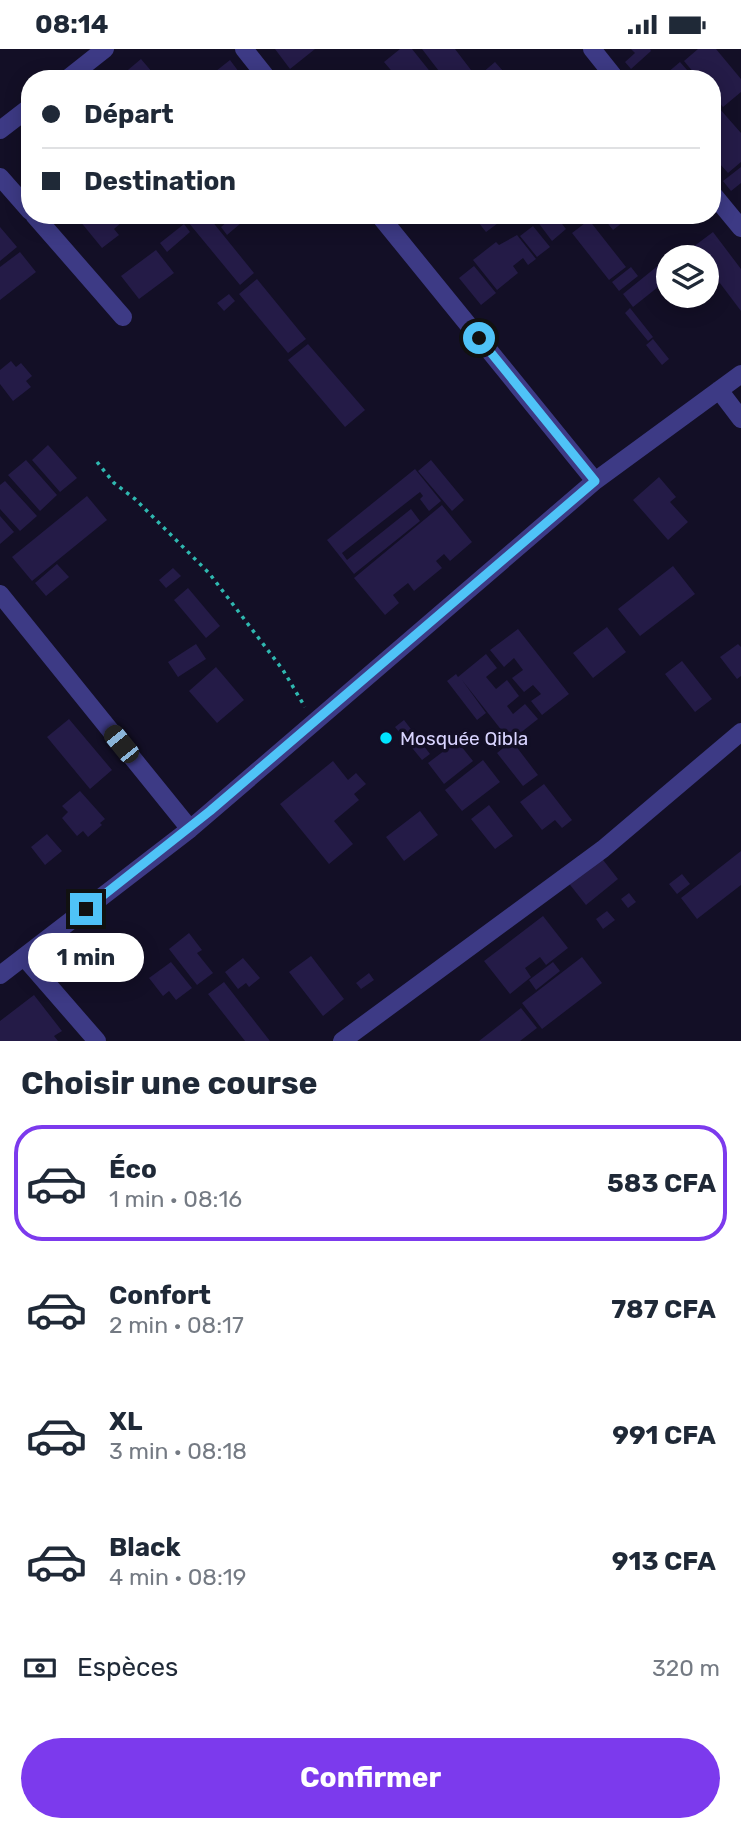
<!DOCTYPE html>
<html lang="fr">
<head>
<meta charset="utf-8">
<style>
  body { margin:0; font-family:Rubik,sans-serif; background:#f2f2f3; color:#1f2937; height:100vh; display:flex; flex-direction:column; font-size:26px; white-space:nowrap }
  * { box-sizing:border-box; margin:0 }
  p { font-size:23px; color:#747a83 }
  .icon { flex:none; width:38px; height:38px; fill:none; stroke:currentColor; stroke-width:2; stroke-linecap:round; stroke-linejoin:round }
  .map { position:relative; height:992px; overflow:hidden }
  .drawer { display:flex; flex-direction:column; background:#fff; flex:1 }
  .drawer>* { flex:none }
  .banner { position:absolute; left:21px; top:21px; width:700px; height:154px; border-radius:28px; box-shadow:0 4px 18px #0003; display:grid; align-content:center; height:154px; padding:0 21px; background:#fff }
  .controls { position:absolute; left:656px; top:196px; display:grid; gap:14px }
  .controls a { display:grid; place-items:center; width:63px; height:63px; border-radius:50%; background:#fff; box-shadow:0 4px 18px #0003; font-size:35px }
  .end { position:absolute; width:32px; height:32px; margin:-16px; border:9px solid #4fc3f7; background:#111; box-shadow:0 0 0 4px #111 }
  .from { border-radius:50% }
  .bubble { position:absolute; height:49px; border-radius:24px; background:#fff; box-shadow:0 4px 18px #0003; font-size:23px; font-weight:700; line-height:49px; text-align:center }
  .car { position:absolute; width:21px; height:42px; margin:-21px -10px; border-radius:9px; box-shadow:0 0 5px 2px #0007; background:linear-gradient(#222 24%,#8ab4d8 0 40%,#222 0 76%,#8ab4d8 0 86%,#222 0) }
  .banner b { display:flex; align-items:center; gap:24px; height:66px; font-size:26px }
  .banner b+b { border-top:2px solid #e0e1e3 }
  .banner i { width:18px; height:18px; background:#1f2937 }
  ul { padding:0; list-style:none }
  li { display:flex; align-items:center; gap:21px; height:116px; margin:0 14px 10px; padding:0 7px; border:4px solid transparent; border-radius:28px }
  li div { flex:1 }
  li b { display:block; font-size:26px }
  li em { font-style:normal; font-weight:700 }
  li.current { border-color:#7c3aed }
  li>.icon { width:63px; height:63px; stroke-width:1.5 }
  h2 { padding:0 21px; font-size:32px; line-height:84px }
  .pay { display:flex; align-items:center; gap:18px; height:77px; padding:0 21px; font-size:26px }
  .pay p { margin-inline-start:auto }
  .cta { display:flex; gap:14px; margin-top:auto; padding:14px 21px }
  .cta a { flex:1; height:80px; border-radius:42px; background:#7c3aed; color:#fff; font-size:28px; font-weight:700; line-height:80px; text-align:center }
  .status { display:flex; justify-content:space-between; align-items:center; height:49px; padding:0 35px; background:#fff; direction:ltr }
  .status svg { height:19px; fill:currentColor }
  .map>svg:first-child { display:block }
  .building { fill:#241b47 }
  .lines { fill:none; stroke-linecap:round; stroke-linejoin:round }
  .path { stroke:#2fb8b0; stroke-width:3.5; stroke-dasharray:3.5 5; stroke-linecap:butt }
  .minor { stroke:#3d3a85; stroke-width:18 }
  .route { stroke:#4fc3f7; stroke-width:9 }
  .poi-dot { fill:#00e5ff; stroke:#130f26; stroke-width:2.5 }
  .labels { text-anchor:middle; stroke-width:7; stroke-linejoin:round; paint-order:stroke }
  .poi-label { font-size:19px; fill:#d9d4ff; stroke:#130f26; text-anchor:start }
</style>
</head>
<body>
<div class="status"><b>08:14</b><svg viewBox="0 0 49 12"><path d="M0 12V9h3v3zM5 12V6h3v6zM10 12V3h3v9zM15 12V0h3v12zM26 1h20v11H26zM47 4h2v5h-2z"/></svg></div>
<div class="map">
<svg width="741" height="992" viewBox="0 0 741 992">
  <rect width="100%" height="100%" fill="#130f26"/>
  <path class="building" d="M275,0H315L290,20Z
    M400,0H412L436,30H407L401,21L395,26L384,13Z
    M422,0H455L471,21L460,30H445Z
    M631,0H650L651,2L631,20L625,13L635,4Z
    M698,0H716L741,30V43L723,58L712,45V30H699L684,12Z
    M141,10L158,30H126L122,26Z
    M230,11L239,23L231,30H206Z
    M495,13L503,22L493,30H475Z
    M680,13L695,30H660Z
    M712,51L741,84V113L728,124L712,106Z
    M741,118V134L731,142L723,132Z
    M75,166H130L114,180L119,186L102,199Z
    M195,166H207L254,224L240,236L188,173Z
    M235,166L241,174L227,186L221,178Z
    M488,166H509L486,183L478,173Z
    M544,166H555L566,180L552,192L537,172Z
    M601,166H632L613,181Z
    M589,171L626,218L609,231L572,184Z
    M184,175L190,183L167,203L160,194Z
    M533,177L550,198L537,208L520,187Z
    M0,178L17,198L0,212Z
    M713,183L741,220V262L707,217V208H700L693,198Z
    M517,186L536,210L528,216L523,209L513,217L518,224L497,241L473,211L496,193L499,196Z
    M156,201L174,224L139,250L121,227Z
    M20,203L36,223L0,251V218Z
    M660,215L668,230L633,258L623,245Z
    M474,217L496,244L481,256L459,229Z
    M631,218L638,227L619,242L612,233Z
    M257,230L306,290L288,304L239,245Z
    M229,245L235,252L224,262L217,254Z
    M630,259L653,288L648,292L625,264Z
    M653,290L669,310L662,316L646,296Z
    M308,295L365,361L345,378L288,311Z
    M11,312L16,318L21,314L32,327L26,332L31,338L13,352L0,335V321Z
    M48,396L77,429L60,443L32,411Z
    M26,411L57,446L40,462L8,426Z
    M431,411L464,451L452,462L418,422Z
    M415,420L441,452L429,462L420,450L423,447L420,443L342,504L347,511L411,460L420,472L354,525L327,491Z
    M659,428L676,448L670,453L688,473L668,491L633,451Z
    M5,432L37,467L20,482L0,460V436Z
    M87,447L107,471L32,532L12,508Z
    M442,456L472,493L450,512L444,505L436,512L442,519L414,542L408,534L393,546L399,554L385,566L354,529Z
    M0,467L14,483L0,495Z
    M57,515L69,528L46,547L35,534Z
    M673,517L695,545L640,587L618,560Z
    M173,519L181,527L166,539L159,531Z
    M188,539L220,577L206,589L174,551Z
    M607,578L626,603L593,629L573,604Z
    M518,580L569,645L542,666L531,652L541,645L533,636L524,643L512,629L523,621L514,609L504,618L490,601Z
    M196,595L206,610L178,628L168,613Z
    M738,595L741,598V627L737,630L720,608Z
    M486,605L497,619L486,628L496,640L507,631L519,647L507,657L513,665L525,655L538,670L510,692L462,631L486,664L477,671L447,632L456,625L458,628Z
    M682,612L712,650L695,663L665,625Z
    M216,618L244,651L217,674L189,642Z
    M69,670L112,721L90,740L47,688Z
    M404,671L430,705L422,711L395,678Z
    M457,692L473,712L444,735L428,714Z
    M512,692L538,726L523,737L497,704Z
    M483,711L500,733L462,762L445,741Z
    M333,712L348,731L356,724L366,735L354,745L359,751L334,772L353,795L329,815L280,755Z
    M544,735L572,771L562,779L555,771L542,781L520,753Z
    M80,742L105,770L100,774L102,776L88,788L83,782L77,787L62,769L68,763L62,757Z
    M489,756L513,787L495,800L471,770Z
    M420,762L438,786L404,812L386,788Z
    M47,785L62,802L45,816L31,798Z
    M741,802V836L697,870L681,849Z
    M600,807L618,830L586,856L567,832Z
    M682,825L690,835L677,845L669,835Z
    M629,844L636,853L628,859L621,850Z
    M607,862L615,871L603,880L596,870Z
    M543,867L568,899L546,916L540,908L525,919L531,928L510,945L484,912Z
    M189,884L202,901L197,904L213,924L197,936L169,900Z
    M311,907L344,950L323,967L289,923Z
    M582,908L602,934L542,980L522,954Z
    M243,909L260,929L249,938L246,934L238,940L225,923Z
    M171,913L192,939L176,951L169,942L163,947L149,929Z
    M553,913L560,922L536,941L529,931Z
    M369,924L374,931L361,940L356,934Z
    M224,933L270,992H245L208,945Z
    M34,946L62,982L54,987L58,992H0V972Z
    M521,959L537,979L520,992H479Z"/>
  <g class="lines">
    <path class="path" d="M97,413L114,434L135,450L209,524L283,621L305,658"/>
    <path class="minor" d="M244,0L268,30
      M592,0L616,30
      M67,30L105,0
      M0,81L30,58
      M0,128L30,162
      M712,144L741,179
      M34,166L123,268
      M379,166L595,432
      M719,341L741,370
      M0,545L190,780
      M24,908L97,992
      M0,926L190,780L595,432L741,325
      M342,992L603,800L741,683"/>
  </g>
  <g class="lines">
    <path class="route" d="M86,860L210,762L595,432L479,289"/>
  </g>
  <circle class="poi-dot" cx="386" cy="689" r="7"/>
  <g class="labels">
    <g class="poi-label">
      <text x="400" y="696">Mosquée Qibla</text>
    </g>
  </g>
</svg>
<div class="controls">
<a><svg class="icon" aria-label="layers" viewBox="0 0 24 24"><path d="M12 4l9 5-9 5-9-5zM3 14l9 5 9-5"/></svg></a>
</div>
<i class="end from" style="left:479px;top:289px"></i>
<i class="end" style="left:86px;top:860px"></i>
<div class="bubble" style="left:28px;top:884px;width:116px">1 min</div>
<i class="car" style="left:121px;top:695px;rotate:321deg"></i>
<div class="banner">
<b><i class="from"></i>Départ</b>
<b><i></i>Destination</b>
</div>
</div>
<section class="drawer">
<h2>Choisir une course</h2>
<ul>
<li class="current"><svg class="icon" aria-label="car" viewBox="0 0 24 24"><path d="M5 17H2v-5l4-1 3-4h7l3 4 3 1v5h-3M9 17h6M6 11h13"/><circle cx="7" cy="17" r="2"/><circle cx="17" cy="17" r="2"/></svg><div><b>Éco</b><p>1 min · 08:16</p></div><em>583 CFA</em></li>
<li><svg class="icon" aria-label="car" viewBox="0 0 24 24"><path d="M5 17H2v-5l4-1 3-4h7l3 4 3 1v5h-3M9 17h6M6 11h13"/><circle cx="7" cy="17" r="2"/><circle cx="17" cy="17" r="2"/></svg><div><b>Confort</b><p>2 min · 08:17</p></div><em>787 CFA</em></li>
<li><svg class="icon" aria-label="car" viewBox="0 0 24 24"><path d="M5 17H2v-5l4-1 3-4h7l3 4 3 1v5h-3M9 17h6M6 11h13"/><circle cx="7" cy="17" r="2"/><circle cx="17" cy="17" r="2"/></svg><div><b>XL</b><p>3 min · 08:18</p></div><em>991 CFA</em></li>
<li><svg class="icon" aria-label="car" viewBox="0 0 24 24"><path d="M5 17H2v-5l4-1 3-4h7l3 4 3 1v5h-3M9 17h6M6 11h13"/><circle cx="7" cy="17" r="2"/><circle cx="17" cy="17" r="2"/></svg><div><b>Black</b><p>4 min · 08:19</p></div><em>913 CFA</em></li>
</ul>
<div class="pay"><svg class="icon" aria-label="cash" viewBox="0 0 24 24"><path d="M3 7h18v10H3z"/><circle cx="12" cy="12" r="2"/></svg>Espèces<p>320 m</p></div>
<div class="cta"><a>Confirmer</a></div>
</section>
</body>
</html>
